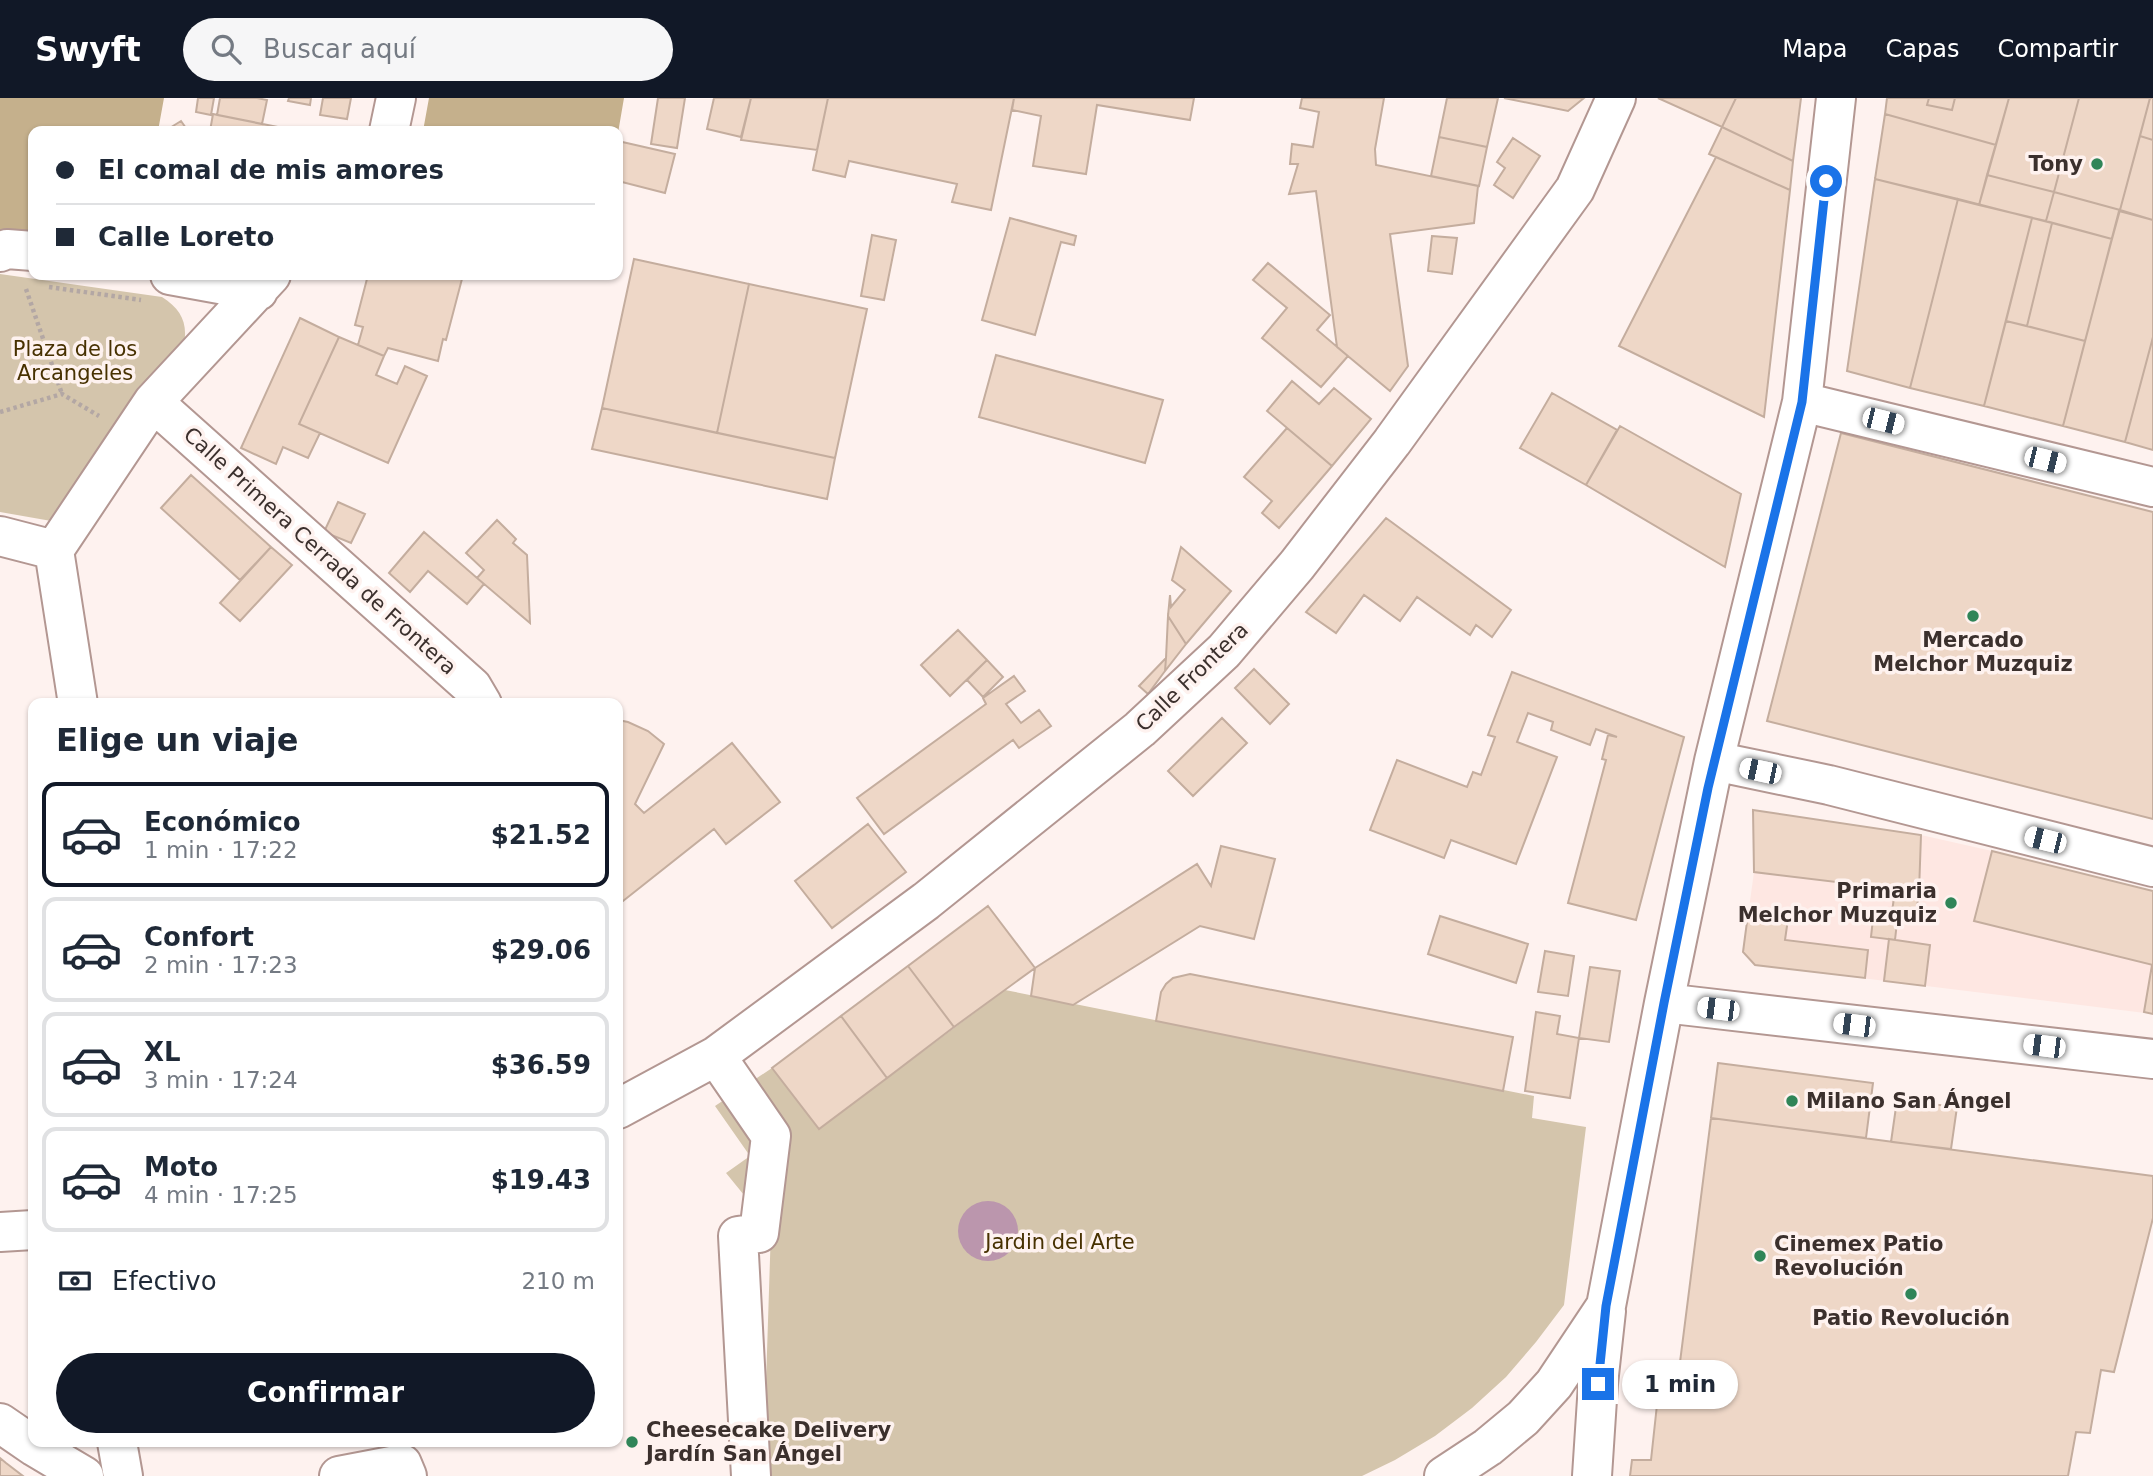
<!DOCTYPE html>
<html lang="es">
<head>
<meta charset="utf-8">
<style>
  body { margin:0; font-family:"DejaVu Sans",sans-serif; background:#f6f6f7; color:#1f2937; height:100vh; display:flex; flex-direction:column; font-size:26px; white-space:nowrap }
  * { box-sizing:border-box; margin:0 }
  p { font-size:23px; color:#747a83 }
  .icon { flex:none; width:38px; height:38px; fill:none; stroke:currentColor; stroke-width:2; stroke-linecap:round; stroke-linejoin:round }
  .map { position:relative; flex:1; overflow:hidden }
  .details { position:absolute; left:28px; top:600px; width:595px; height:749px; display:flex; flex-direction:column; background:#fff; border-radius:14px; box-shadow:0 2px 5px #0004 }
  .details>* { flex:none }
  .hud { position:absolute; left:28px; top:28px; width:595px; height:154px; border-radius:14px; box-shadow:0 2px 5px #0004; display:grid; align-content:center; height:154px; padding:0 28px; background:#fff }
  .end { position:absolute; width:32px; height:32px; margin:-16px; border:9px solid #1a73e8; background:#fff; box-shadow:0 0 0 4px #fff }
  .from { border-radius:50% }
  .bubble { position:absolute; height:49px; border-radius:24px; background:#fff; box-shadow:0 2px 5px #0004; font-size:23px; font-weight:800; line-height:49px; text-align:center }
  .car { position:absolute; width:21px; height:42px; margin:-21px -10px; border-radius:9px; box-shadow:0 0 5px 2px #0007; background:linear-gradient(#fff 24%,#345 0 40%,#fff 0 76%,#345 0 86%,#fff 0) }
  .hud b { display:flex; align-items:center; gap:24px; height:66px; font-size:26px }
  .hud b+b { border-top:2px solid #e0e1e3 }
  .hud i { width:18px; height:18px; background:#1f2937 }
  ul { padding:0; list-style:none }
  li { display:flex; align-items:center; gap:21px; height:105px; margin:0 14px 10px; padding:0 14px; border:4px solid #e0e1e3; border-radius:14px }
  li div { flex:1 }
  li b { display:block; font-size:26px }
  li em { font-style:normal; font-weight:800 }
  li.selected { border-color:#111827 }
  li>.icon { width:63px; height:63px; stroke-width:1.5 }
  h2 { padding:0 28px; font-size:32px; line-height:84px }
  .pay { display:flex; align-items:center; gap:18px; height:77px; padding:0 28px; font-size:26px }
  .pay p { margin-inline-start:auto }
  .primary-button { display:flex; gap:14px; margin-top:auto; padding:14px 28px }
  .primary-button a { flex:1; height:80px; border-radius:42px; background:#111827; color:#fff; font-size:28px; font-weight:800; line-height:80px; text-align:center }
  header { display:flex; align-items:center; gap:42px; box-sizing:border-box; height:98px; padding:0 35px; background:#111827; color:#fff }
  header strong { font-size:33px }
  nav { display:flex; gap:38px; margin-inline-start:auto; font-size:24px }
  .search { width:490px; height:63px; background:#f6f6f7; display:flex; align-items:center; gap:18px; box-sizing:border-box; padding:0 24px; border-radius:38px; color:#747a83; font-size:26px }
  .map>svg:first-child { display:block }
  .built { fill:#fee7e2 }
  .green { fill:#d4c5ac }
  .forest { fill:#c5b08c }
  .water { fill:#bb96ad }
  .building { fill:#eed7c7; stroke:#c4ad9e; stroke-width:2 }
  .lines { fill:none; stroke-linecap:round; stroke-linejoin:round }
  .minor-casing { stroke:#b39792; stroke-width:42 }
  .path { stroke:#b3a7a4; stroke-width:4.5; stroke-dasharray:3.5 3.5; stroke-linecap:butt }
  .minor { stroke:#fff; stroke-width:38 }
  .route { stroke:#1a73e8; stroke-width:9 }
  .poi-dot { fill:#308558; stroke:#fef2ef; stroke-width:2.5 }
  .labels { text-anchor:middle; stroke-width:7; stroke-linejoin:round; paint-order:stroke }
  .poi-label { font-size:21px; font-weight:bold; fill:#3b302d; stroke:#fef2ef; text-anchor:start }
  .park-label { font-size:21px; fill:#473101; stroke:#fef2ef }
  .street-label { font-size:21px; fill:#3b302d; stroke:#fef2ef }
</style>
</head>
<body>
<header>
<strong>Swyft</strong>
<div class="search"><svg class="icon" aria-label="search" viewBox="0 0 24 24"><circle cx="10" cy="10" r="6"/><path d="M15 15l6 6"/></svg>Buscar aquí</div>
<nav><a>Mapa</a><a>Capas</a><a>Compartir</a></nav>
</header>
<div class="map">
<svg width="2153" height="1378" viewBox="0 0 2153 1378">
  <rect width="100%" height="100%" fill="#fef2ef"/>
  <path class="built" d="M1753,712L1921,737L1992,753L2153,793V916L1755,867L1743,854L1754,774Z"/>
  <path class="green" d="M0,176L162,199C181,211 188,225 184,246L57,424L0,414Z
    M1005,892L1534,998L1532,1020L1586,1029L1564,1207L1536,1244L1506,1279L1472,1310L1435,1338L1395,1362L1362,1378H763L771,1130L726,1075L750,1058L715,1008L772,970L819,1031Z"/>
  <path class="forest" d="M0,0H164L158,33H33V143L0,137Z
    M429,0H624L618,35V33H423Z"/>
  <path class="water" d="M958 1133a30 30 0 1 1 60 0a30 30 0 1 1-60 0Z"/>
  <path class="building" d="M198,0H214L211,17L196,14Z
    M220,0H257L267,2L262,26L217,17Z
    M289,0H311L310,7L288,3Z
    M323,0H351L347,21L320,17Z
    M658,0H685L677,50L651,46Z
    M714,0H751L741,39L707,31Z
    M751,0H828L817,52L741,42Z
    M828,0H1014L991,112L952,104L957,86L849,63L845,79L813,72Z
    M1014,0H1194L1190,22L1097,7L1086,76L1033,68L1041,18L1012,12Z
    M1302,0H1384L1375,51L1376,67L1478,88L1474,125L1390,136L1408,268L1390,293L1337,249L1316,93L1289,96L1298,66H1290L1292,46L1313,49L1319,14L1300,10Z
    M1447,0H1498L1487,49L1439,39Z
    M1504,0H1584L1568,13Z
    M1658,0H1736L1722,29Z
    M1736,0H1801L1793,63L1722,29Z
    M1887,0H1929L1927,7L1952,12L1955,0H2009L1996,47L1885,16Z
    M1929,0H1955L1952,12L1927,7Z
    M2009,0H2079L2054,94L1987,77Z
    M2079,0H2150L2120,112L2054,94Z
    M2150,0H2153V42L2140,38Z
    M213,16L283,30L282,33H210Z
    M1885,16L1996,47L1979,107L1875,81Z
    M181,23L188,33H165Z
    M1722,29L1793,63L1790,92L1709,56Z
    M2140,38L2153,42V122L2120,112Z
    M1439,39L1487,49L1479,88L1431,78Z
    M1513,40L1540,58L1513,100L1494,87L1505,70L1497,64Z
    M618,43L675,56L665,95L618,83Z
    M1716,59L1790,92L1764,319L1619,248Z
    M1987,77L2054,94L2046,123L1979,107Z
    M1875,81L1958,101L1910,290L1847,273Z
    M2054,94L2120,112L2112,141L2046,123Z
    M1958,101L2032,120L1984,308L1910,290Z
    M2119,113L2153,122V239L2125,344L2063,328Z
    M1010,120L1076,138L1074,147L1061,144L1035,237L982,222Z
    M2032,120L2052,125L2027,228L2006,223Z
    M2052,125L2112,141L2085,243L2027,228Z
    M872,137L896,142L884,202L861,198Z
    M1432,138L1457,140L1452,176L1428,173Z
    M634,161L749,186L717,335L602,310Z
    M1268,165L1330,217L1317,232L1348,258L1321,289L1262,240L1287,210L1253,182Z
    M368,177H463L446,242L443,241L438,263L388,250L384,258L358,247L363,229L355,227Z
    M749,186L867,211L835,360L717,335Z
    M300,220L339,239L299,326L320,335L308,360L283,349L276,366L241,350Z
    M2006,223L2085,243L2063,328L1984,308Z
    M339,239L384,258L376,277L397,286L405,268L427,278L388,365L299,326Z
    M2153,239V352L2125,344Z
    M996,257L1163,302L1145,365L979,319Z
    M1292,283L1319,306L1334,290L1371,321L1332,368L1267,313Z
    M1552,295L1617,332L1586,387L1520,350Z
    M602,310L835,360L827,401L592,351Z
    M1620,328L1741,396L1725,469L1586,387Z
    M1287,330L1332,368L1279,430L1262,415L1272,403L1244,379Z
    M1841,335L2153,414V721L1767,623Z
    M191,377L271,449L240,482L161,410Z
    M338,404L365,416L351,445L324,434Z
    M1386,420L1511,512L1492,539L1476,527L1470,537L1417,499L1400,523L1364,497L1336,535L1306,514Z
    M497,422L516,441L513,445L527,457L530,525L477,480L484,472L466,455Z
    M424,434L484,486L467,506L428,473L410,494L389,475Z
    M271,449L292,467L240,523L220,505Z
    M1181,449L1231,493L1186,546L1168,518L1170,497L1171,509L1185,492L1172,482Z
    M1168,518L1186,546L1165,573L1166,560Z
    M958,532L987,562L950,598L921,567Z
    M1166,560L1165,573L1148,596L1139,588Z
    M987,562L1003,579L983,599L967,582Z
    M1254,571L1289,606L1270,626L1235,590Z
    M1512,574L1684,639L1636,822L1568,805L1606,662L1602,661L1608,637L1617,639L1596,631L1590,647L1551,632L1553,624L1528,615L1517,644L1557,659L1516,766L1451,742L1444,760L1370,732L1397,662L1467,689L1473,674L1481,677L1495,639L1488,637Z
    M1014,578L1025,593L1006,606L1021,625L1039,612L1051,628L1019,650L1013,642L884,736L857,700L986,606L983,600Z
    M1222,620L1247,645L1193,698L1168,673Z
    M618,622L628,624L648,633L664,646L635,706L644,715L732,645L780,704L726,746L714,731L618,807Z
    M1753,712L1921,737L1919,794L1754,774Z
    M868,726L906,774L832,830L795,783Z
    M1221,748L1275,761L1254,841L1200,828L1073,907L1031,898L1035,870L1197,766L1211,788Z
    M1992,753L2153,793V867L1974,823Z
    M1895,792L1919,794L1916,817L1892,814Z
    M988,808L1035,870L954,929L908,868Z
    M1874,812L1898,815L1895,842L1871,839Z
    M1748,816L1788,821L1785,842L1868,852L1865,880L1755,867L1743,854Z
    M1440,818L1528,846L1516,885L1428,856Z
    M1889,841L1930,847L1925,888L1884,883Z
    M1545,853L1574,858L1568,898L1538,894Z
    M2152,867H2153V916L2144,914Z
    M908,868L954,929L887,980L841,918Z
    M1590,869L1620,873L1609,944L1579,940Z
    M1190,876L1513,939L1503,993L1156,923L1161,894L1166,886L1173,880Z
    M1536,914L1560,918L1557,936L1579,940L1570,1000L1525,993Z
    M841,918L887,980L819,1031L772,970Z
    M1718,965L1873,985L1866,1040L1711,1020Z
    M1897,1002L1957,1009L1951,1051L1891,1044Z
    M1711,1020L2153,1078V1120L2114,1274L2101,1272L2090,1335L2076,1334L2068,1378H1630L1632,1362H1651L1660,1279L1678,1280Z
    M0,1360L6,1365L23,1378H0Z"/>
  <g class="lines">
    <g class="minor-casing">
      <path id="minor" d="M389,33L396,0
        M0,154L7,151L33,153
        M170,177L258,193
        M153,304L472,589L482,606
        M1802,304L2153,389
        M0,438L54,452
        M78,606L54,452L153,304L271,177
        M1714,663L1829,687L2153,769
        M1664,905L2153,961
        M716,958L771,1038L759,1135L738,1138L751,1378
        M618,1011L716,958L926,803L1140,631L1224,553L1297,467L1392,344L1575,91L1616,0
        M0,1134L33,1132
        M0,1325L35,1349L84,1378
        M117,1344L123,1378
        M339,1378L402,1366L407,1378
        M1444,1378L1488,1349L1523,1320L1554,1286L1606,1208L1664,905L1714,663L1802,304L1836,0
        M1592,1378L1598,1286L1606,1213"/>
    </g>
    <path class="path" d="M49,189L141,202
      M26,191L62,296
      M0,314L62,296L99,318"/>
    <use href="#minor" class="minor"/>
  </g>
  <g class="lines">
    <path class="route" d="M1598,1286L1606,1208L1664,905L1708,690L1802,304L1826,83"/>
  </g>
  <g class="poi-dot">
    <circle cx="2097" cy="66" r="7"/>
    <circle cx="1973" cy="518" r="7"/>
    <circle cx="1951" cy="805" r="7"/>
    <circle cx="1792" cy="1003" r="7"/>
    <circle cx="1760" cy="1158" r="7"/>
    <circle cx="1911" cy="1196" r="7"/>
    <circle cx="632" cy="1344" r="7"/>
  </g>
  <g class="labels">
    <g class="poi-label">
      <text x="2083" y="73" text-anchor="end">Tony</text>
      <text x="1973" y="549" text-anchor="middle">Mercado<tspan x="1973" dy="24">Melchor Muzquiz</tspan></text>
      <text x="1937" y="800" text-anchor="end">Primaria<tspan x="1937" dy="24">Melchor Muzquiz</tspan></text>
      <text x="1806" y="1010">Milano San Ángel</text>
      <text x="1774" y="1153">Cinemex Patio<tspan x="1774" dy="24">Revolución</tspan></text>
      <text x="1911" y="1227" text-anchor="middle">Patio Revolución</text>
      <text x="646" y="1339">Cheesecake Delivery<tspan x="646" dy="24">Jardín San Ángel</tspan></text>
    </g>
    <g class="park-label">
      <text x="75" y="258">Plaza de los<tspan x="75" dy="24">Arcangeles</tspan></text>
      <text x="1060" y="1151">Jardin del Arte</text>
    </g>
    <g class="street-label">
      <text transform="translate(320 453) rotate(42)" y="7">Calle Primera Cerrada de Frontera</text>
      <text transform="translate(1192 579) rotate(-44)" y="7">Calle Frontera</text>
    </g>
  </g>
</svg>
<i class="end from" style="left:1826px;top:83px"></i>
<i class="end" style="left:1598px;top:1286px"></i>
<div class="bubble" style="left:1622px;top:1262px;width:116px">1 min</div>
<i class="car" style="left:1883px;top:323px;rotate:104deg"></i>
<i class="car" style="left:2045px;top:362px;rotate:104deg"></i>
<i class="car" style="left:1760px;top:673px;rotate:282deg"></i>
<i class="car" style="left:2045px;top:742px;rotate:284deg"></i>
<i class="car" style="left:1718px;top:911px;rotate:277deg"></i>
<i class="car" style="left:1854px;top:927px;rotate:277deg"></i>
<i class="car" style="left:2044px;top:948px;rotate:277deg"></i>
<div class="hud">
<b><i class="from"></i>El comal de mis amores</b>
<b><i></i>Calle Loreto</b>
</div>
<section class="details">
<h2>Elige un viaje</h2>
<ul>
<li class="selected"><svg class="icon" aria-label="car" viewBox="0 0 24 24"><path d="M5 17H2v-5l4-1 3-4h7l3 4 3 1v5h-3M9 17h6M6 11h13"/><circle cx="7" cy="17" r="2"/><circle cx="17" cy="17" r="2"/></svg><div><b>Económico</b><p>1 min · 17:22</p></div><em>$21.52</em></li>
<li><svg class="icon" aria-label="car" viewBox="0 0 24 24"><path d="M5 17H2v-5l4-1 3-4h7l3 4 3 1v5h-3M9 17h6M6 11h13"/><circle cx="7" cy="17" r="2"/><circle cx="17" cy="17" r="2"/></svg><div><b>Confort</b><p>2 min · 17:23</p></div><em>$29.06</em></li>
<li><svg class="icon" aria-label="car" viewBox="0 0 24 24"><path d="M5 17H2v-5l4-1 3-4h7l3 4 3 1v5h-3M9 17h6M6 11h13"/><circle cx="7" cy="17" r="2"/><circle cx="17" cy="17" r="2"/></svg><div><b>XL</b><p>3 min · 17:24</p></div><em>$36.59</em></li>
<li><svg class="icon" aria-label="car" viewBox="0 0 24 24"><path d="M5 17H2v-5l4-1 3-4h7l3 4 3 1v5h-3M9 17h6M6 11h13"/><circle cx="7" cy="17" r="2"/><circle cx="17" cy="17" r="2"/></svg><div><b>Moto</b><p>4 min · 17:25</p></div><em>$19.43</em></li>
</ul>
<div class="pay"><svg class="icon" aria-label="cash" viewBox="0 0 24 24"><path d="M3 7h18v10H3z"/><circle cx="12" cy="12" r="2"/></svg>Efectivo<p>210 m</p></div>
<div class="primary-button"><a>Confirmar</a></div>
</section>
</div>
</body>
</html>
